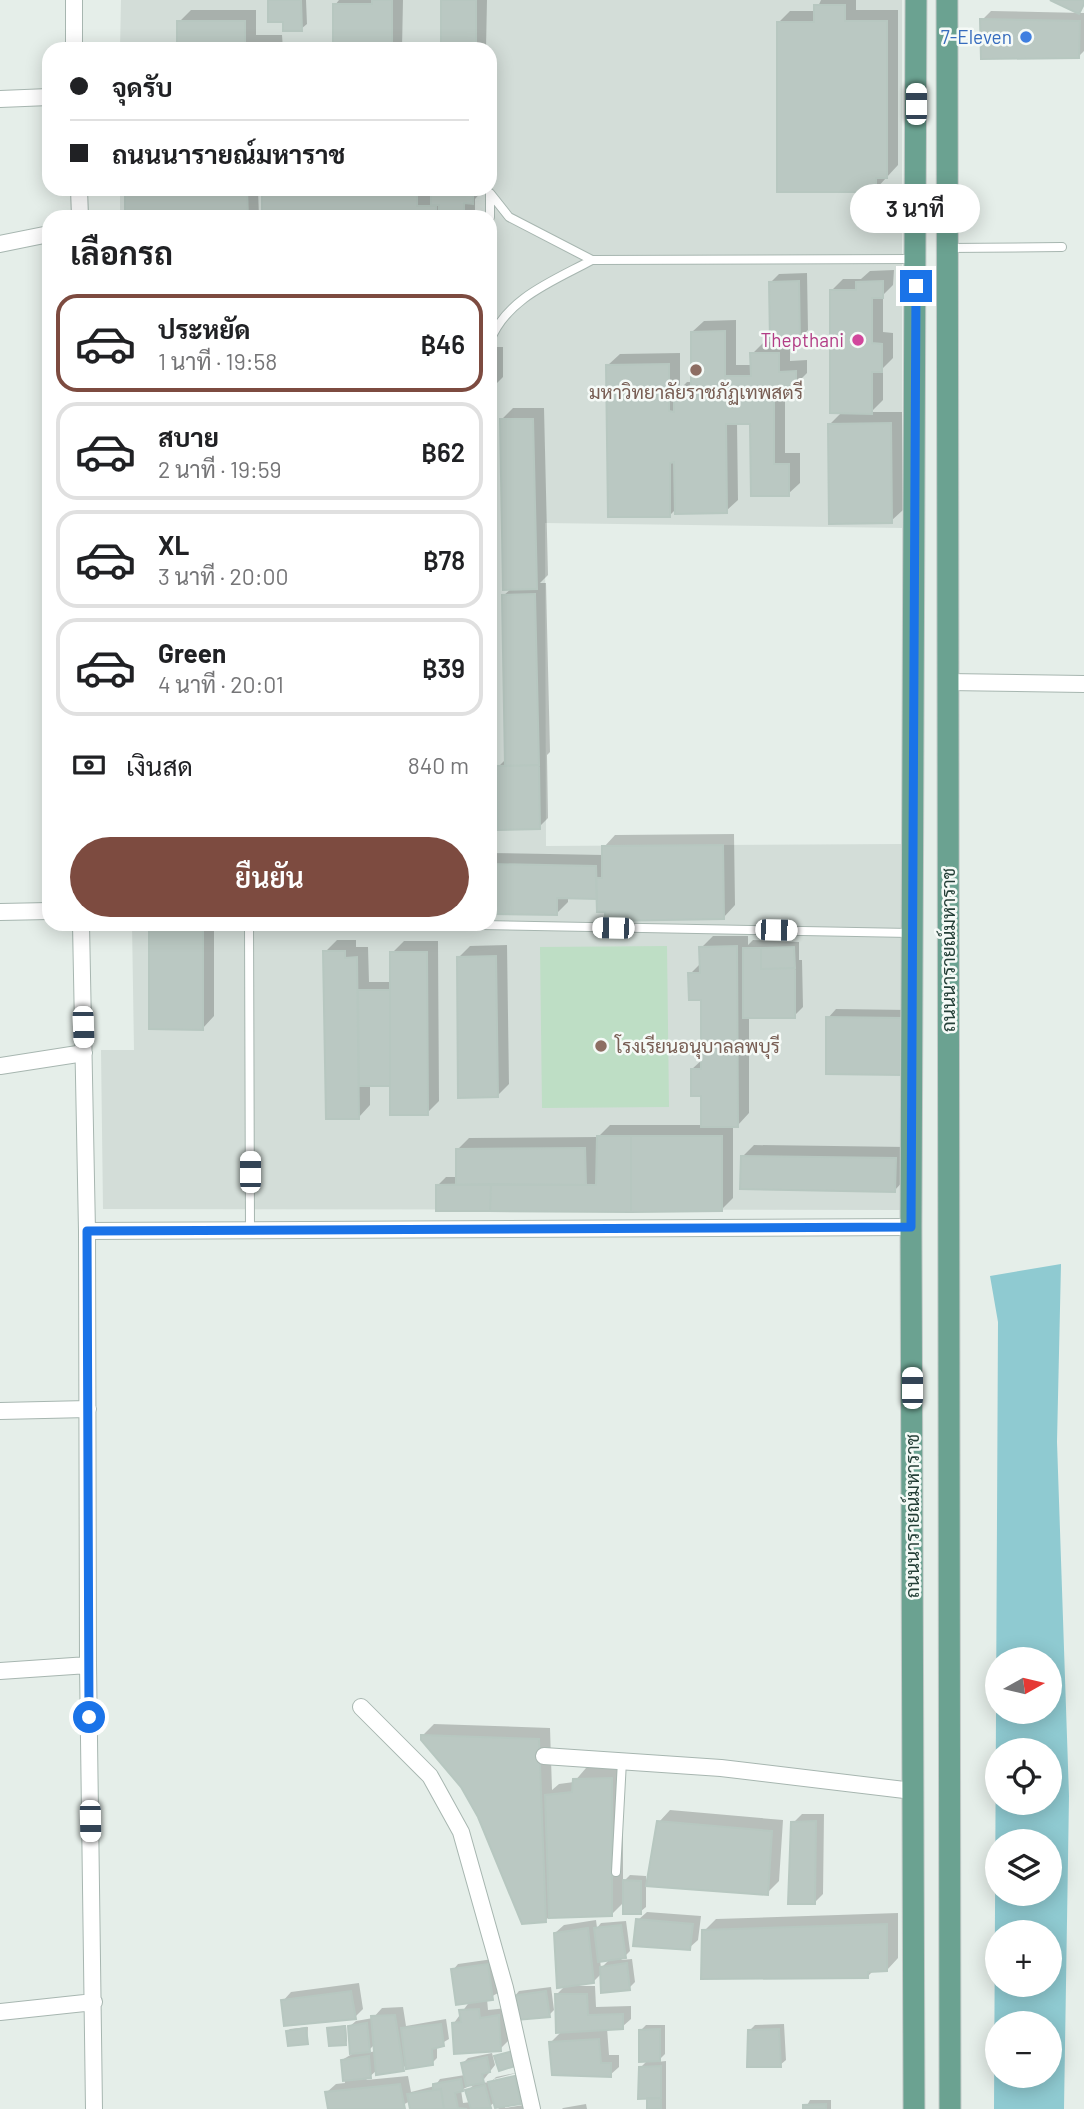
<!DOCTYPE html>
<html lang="th">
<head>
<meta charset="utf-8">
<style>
  body { margin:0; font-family:Barlow,Sarabun,sans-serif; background:#f2f2f2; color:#202124; height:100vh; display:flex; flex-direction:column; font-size:26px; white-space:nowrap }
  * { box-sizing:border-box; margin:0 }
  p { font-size:23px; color:#757577 }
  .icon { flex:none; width:38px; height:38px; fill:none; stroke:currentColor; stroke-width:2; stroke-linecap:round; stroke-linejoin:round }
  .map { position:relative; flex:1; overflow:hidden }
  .panel { position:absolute; left:42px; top:210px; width:455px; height:721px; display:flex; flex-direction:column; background:#fff; border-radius:21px; box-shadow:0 4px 18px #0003 }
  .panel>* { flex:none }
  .top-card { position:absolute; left:42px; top:42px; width:455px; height:154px; border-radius:21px; box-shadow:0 4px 18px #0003; display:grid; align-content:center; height:154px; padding:0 28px; background:#fff }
  .needle { width:46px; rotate:82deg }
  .controls { position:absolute; left:985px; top:1647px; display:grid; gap:14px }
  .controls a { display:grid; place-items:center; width:77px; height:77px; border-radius:50%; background:#fff; box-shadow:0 4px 18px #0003; font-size:35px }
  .end { position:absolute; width:32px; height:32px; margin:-16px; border:9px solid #1a73e8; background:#fff; box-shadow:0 0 0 4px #fff }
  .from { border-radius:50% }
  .bubble { position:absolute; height:49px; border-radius:24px; background:#fff; box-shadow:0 4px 18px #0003; font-size:23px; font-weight:600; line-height:49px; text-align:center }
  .car { position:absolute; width:21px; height:42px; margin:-21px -10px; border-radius:9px; box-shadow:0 0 5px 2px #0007; background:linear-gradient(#fff 24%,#345 0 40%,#fff 0 76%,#345 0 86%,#fff 0) }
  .top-card b { display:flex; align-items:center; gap:24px; height:66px; font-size:26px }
  .top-card b+b { border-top:2px solid #e0e0e0 }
  .top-card i { width:18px; height:18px; background:#202124 }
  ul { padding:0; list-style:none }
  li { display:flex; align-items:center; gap:21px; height:98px; margin:0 14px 10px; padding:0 14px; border:4px solid #e0e0e0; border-radius:21px }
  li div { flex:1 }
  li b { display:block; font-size:26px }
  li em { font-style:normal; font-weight:600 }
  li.on { border-color:#7d4b40 }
  li>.icon { width:63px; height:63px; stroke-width:1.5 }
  h2 { padding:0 28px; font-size:32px; line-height:84px }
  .pay { display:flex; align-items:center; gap:18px; height:77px; padding:0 28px; font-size:26px }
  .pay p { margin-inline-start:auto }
  .primary-button { display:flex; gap:14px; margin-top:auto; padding:14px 28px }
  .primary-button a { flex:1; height:80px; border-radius:42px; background:#7d4b40; color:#fff; font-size:28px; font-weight:600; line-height:80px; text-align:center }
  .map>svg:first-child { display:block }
  .built { fill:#d3ddd8 }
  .green { fill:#bedec5 }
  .water { fill:#8fcad1; fill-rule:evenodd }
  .shadow { fill:#0003; fill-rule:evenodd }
  .building { fill:#bac8c2; stroke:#b7c7c0; stroke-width:2 }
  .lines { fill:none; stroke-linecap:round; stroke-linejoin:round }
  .lane-casing { stroke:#a7b6b0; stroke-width:10 }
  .street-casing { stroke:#a7b6b0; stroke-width:18 }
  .primary-casing { stroke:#c2c9c7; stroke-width:23 }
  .lane { stroke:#fff; stroke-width:8 }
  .street { stroke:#fff; stroke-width:16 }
  .primary { stroke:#6ba291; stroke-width:21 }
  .route { stroke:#1a73e8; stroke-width:9 }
  .shop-dot { fill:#3f7fe0; stroke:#f5faf7; stroke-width:2.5 }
  .hotel-dot { fill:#d1479c; stroke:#f5faf7; stroke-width:2.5 }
  .education-dot { fill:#8d6e63; stroke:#f5faf7; stroke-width:2.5 }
  .labels { text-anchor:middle; stroke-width:5; stroke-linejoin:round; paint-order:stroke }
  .shop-label { font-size:19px; fill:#366cbe; stroke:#f5faf7; text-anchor:end }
  .hotel-label { font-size:19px; fill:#b23c85; stroke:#f5faf7; text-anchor:end }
  .education-label { font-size:19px; fill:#785e54; stroke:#f5faf7 }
  .street-label { font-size:19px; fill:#243f37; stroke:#f5faf7 }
</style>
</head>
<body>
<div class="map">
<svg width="1084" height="2109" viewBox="0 0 1084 2109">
  <rect width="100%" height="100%" fill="#e5eee9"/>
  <path class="built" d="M121,0H902V528L545,523L546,846L902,844L901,1210L103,1209L101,1050H134L132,924H490V217H120V189H490V49H120Z"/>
  <path class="green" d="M667,946L669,1107L542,1108L540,947Z"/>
  <path class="water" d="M1061,1264L1057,1442L1069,1796L1064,2109H994L998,1322L990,1276ZM998,1659H1050V1712H998ZM998,1750H1050V1802H998ZM998,1841H1050V1894H998ZM998,1932H1050V1984H998ZM998,2023H1050V2076H998Z"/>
  <path class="shadow" d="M270,0H306L307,24L301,29L285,20Z
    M339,0H403L402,49H334L335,5Z
    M443,0H487L486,49H443Z
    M821,0H856V10H898V165L875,190L779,22L790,11H816Z
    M191,10H256V35H282L283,49H179V22Z
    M991,11L1084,13V51L1079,56L982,20Z
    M127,189H258L259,217H127Z
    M264,189H428V195H432V189H484L475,199V217H264Z
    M894,270L893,285L883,295V332L893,333V358L883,368V400L871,412H902L903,510L891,521L830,424L842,412L831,291L843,279H861L870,271Z
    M807,273L808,330L799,339H790V361L807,360V373L795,385H785V453H800V483L788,494L752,422H737L738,500L726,511L677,508L670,515L608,365L620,354L680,353V389L687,382H693L692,332L704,321L736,320V365H752V354L764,342H772L771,282L779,274Z
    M490,347H503V377L491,389Z
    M513,408H544L548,575L540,583H546L550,752L547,755L548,818L539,827L498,767L507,758L504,595L512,588L501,420Z
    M734,834L735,905L724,917L607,911L598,897H568V902L556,914L490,912V853L604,855V847L615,835Z
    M151,924H214V1016L203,1028Z
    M713,936H748V945L753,940L799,942V960H802L803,1007L794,1016H749V1113L738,1125H733V1198L721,1210L437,1186L446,1177H458V1149L469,1138L598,1137L610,1125H703L702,1094L692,1069L703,1059V998L690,974L701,963V948Z
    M337,940H356V947H368L369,982H392V953L404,941H438L439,1101L427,1113L392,1084H370V1105L359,1117L325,952Z
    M507,945L509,1084L497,1096L459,957L470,946Z
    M836,1009L909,1010V1064L900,1073L828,1018Z
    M754,1145L907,1147L906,1178L895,1190L742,1157Z
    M434,1724L550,1728L552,1790L559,1784L574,1782L586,1768L623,1767V1882L630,1875L646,1876V1907L640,1912L625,1901L612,1914L550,1916L545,1921L463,1786L422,1736Z
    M670,1810L783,1820L779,1881L767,1893L659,1822Z
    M802,1814H824L823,1894L814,1903L793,1823Z
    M647,1912L701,1916L698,1940L689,1948L638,1920Z
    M898,1913V1958L887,1970H874L867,1977L704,1931L716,1919Z
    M596,1920L597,1928L601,1923L626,1921L630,1951L621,1960L632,1959L635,1982L629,1988L602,1973L593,1982L579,1983V1986H595L596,2007L631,2006V2019L622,2027L607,2028L609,2055H619V2067L610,2075L551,2042L562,2031L557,1994L566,1985L555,1933L564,1925ZM610,1959L601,1968L600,1960Z
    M493,1959L498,1993L487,1999L488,2010L507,2008L509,2040L500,2049L454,2023L470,2001L453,1970L458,1964Z
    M359,1983L363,2009L355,2017L283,2001L291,1992Z
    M551,1987L554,2010L549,2015L514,1997L519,1991Z
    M403,2007L406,2026L446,2019L449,2039L437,2046V2058L432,2063L377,2070L366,2080L408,2076L411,2092L435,2086L440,2079L465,2075L463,2063L468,2058L492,2053L495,2065L481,2083L491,2082L496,2077L520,2072L494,2079V2083L521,2076L526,2096L520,2102L505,2105V2108L530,2104L531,2109H498L502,2105L495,2102L486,2109H411L410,2101L396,2109H330L327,2092L336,2084L345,2083L342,2060L352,2054L350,2026L356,2021L373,2018L382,2008ZM375,2044L376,2051L366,2053ZM476,2083L467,2091L471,2102L463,2103L461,2090Z
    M784,2024L786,2060L780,2065L749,2031L755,2025Z
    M346,2025L347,2041L345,2044L329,2028Z
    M646,2025H665V2054L657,2062L666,2061V2109H648L640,2068L648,2060L641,2030Z
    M308,2027L307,2042L288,2031L290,2029Z
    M810,2100H831V2109H805Z
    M586,2104L587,2109H562L563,2108Z"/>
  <path class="building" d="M268,0H301L302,31H283V22H268Z
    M372,0H392V49H333V4H372Z
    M441,0H476V49H441Z
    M1050,0H1084V4L1079,14Z
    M814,5H845V21H887V178H876V192H777V22H814Z
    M980,19L1080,21L1079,58L981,59Z
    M177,21H245V49H177Z
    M245,43H274L275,49H245Z
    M125,189H247L248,217H125Z
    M262,189H417V206H436V217H262Z
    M431,189H473V204L464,203V217H439V205H431Z
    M799,281L800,340L770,341L769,282Z
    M883,281V298H872V343L882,344V372H872V414L830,413V290H856V282Z
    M725,331V376H751L750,353H779V372L796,371V387H774V464H789V496H751L750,424H726L727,513L675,514L674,462L670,463V517H608L606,365L669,364V411L674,412V393H691V332Z
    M490,358H492V390H490Z
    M500,419H533L537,589L503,590Z
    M891,423L892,523L829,524L828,424Z
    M535,594L539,765L505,766L502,595Z
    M539,765L540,829L498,830L496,766Z
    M723,845L724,919L605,921V912H597L596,878H602V846Z
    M490,864L596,866L597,899L557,898V915L490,914Z
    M149,924H203V1030L149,1029Z
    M737,946L738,1127H701V1096H691V1069H701V1000H689L688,973H700L699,947Z
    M794,947L795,968L761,969V948Z
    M743,948H761V969L795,968V1018H743Z
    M323,951H345V958L357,957L359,1119H326Z
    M390,952H427L428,1115H390Z
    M496,956L498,1097L458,1098L457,957Z
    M358,990H390V1086H359Z
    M826,1017L901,1018V1075L826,1074Z
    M597,1136H631V1212L490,1211L491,1184L596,1185Z
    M631,1136H722V1211L631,1212Z
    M585,1148L586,1185H456V1149Z
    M741,1156L896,1158L895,1192L740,1189Z
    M491,1184L490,1211H436V1185Z
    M421,1735L539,1739L546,1922L522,1924L478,1817L461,1787L421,1740Z
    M612,1778V1916L549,1918L545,1795L572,1792L573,1779Z
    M657,1821L772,1831L768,1895L646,1886Z
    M816,1821L815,1904H788L791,1822Z
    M623,1880L641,1881V1914H623Z
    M636,1919L693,1924L690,1950L633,1946Z
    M887,1924V1971L868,1972V1978L701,1979L702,1930Z
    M621,1925L626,1958L598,1962L594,1928Z
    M588,1928L594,1983L557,1988L554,1933Z
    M627,1963L630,1990L601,1993L600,1967Z
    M488,1964L493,2000L456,2005L451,1969Z
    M351,1991L356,2019L284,2026L281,2000Z
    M546,1991L550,2017L516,2020L512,1996Z
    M555,1994H587L588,2015L623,2014V2029L556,2033Z
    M479,2009L480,2018L499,2015L501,2051L454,2054L452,2023L461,2022L459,2010Z
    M395,2015L404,2071L376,2075L371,2016Z
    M367,2023L370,2052L350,2054L348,2026Z
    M441,2024L444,2046L432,2049L433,2065L406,2069L401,2028Z
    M345,2026L346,2045L329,2046L327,2028Z
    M306,2028L308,2044L288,2046L286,2031Z
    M660,2029V2061L639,2062V2030Z
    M779,2029L781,2067H747L748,2030Z
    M599,2039L601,2063H611V2077L552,2075L549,2042Z
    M513,2051L515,2066L499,2071L494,2056Z
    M369,2056L371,2078L343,2081L341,2060Z
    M487,2057L490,2072L482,2074L484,2083L466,2086L461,2063Z
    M661,2066V2098L638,2099L639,2067Z
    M515,2076L521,2104L495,2108L488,2082Z
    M461,2079L463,2091L455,2093L458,2108L467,2109H444L441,2089L433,2090V2084Z
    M400,2084L405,2109H328L325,2092Z
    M485,2085L491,2108L471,2109L465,2090Z
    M441,2089L444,2109H410L407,2094Z
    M647,2098H661V2109H647Z
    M826,2104V2109H803V2105Z"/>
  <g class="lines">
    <g class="lane-casing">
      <path id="lane" d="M490,217V193L509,217L592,260L913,259
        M947,248L1062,247
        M490,341C507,298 553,281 592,260
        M249,924L250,1228
        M422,924L910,933
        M616,1872L622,1761"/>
    </g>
    <g class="street-casing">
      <path id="street" d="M74,0V49
        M0,99L49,97
        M79,189L80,217
        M0,244L49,234
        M948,682L1084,684
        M0,912L49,911
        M81,924L87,1231L88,1665L94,2109
        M0,1066L84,1053
        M87,1231L911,1227
        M0,1411L88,1409
        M0,1671L88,1665
        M361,1707L430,1776L461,1832L505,1988L532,2109
        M544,1756L721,1768L913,1791
        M0,2012L94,2002"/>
    </g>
    <g class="primary-casing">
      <path id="primary" d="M947,0L950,2109
        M914,2109L911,1227L916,0"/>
    </g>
    <use href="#lane" class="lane"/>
    <use href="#street" class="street"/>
    <use href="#primary" class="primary"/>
  </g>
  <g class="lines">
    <path class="route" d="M89,1717L87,1231L911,1227L916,286"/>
  </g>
  <circle class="shop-dot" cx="1026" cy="37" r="7"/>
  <circle class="hotel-dot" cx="858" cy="340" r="7"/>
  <g class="education-dot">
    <circle cx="696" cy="370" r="7"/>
    <circle cx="601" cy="1046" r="7"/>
  </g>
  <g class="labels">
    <g class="shop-label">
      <text x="1012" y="44">7-Eleven</text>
    </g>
    <g class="hotel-label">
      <text x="844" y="347">Thepthani</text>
    </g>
    <g class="education-label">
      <text x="696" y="399">มหาวิทยาลัยราชภัฏเทพสตรี</text>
      <text x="615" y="1053" text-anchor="start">โรงเรียนอนุบาลลพบุรี</text>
    </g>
    <g class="street-label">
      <text transform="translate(948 950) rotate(-90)" y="7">ถนนนารายณ์มหาราช</text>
      <text transform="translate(912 1516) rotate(-90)" y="7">ถนนนารายณ์มหาราช</text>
    </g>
  </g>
</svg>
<div class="controls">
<a><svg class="needle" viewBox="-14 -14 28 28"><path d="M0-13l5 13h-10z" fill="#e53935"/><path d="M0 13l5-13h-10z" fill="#757577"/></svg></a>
<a><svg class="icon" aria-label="locate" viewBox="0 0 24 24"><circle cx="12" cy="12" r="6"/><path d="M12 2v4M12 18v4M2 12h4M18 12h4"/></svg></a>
<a><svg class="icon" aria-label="layers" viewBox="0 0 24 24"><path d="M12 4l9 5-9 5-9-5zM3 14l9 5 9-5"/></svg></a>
<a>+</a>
<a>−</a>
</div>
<i class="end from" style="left:89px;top:1717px"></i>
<i class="end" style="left:916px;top:286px"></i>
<div class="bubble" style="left:850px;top:184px;width:130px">3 นาที</div>
<i class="car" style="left:916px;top:104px;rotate:0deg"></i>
<i class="car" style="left:613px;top:928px;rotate:271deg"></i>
<i class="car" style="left:776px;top:930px;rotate:91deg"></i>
<i class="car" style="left:83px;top:1027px;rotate:178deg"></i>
<i class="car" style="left:250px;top:1172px;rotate:0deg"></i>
<i class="car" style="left:912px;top:1388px;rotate:0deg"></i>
<i class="car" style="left:90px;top:1821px;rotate:179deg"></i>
<div class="top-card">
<b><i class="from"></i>จุดรับ</b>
<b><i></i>ถนนนารายณ์มหาราช</b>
</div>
<section class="panel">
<h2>เลือกรถ</h2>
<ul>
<li class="on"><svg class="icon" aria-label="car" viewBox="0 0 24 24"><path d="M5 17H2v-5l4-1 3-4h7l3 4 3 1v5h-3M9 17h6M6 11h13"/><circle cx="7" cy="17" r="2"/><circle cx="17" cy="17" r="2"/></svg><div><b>ประหยัด</b><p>1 นาที · 19:58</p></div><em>฿46</em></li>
<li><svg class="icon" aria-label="car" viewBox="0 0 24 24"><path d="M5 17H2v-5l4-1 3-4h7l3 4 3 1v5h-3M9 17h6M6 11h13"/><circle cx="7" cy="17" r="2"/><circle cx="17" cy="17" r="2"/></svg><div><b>สบาย</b><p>2 นาที · 19:59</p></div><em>฿62</em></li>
<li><svg class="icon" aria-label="car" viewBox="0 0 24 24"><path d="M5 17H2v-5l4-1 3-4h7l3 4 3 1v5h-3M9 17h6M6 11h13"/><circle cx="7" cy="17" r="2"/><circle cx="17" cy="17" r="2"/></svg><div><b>XL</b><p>3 นาที · 20:00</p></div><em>฿78</em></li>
<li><svg class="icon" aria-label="car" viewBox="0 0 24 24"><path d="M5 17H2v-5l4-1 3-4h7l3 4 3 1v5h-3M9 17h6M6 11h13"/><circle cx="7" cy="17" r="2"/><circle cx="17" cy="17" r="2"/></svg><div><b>Green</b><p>4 นาที · 20:01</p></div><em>฿39</em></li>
</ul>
<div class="pay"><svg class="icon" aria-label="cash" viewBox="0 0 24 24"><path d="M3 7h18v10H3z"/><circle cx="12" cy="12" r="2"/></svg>เงินสด<p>840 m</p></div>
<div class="primary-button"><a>ยืนยัน</a></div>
</section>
</div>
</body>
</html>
